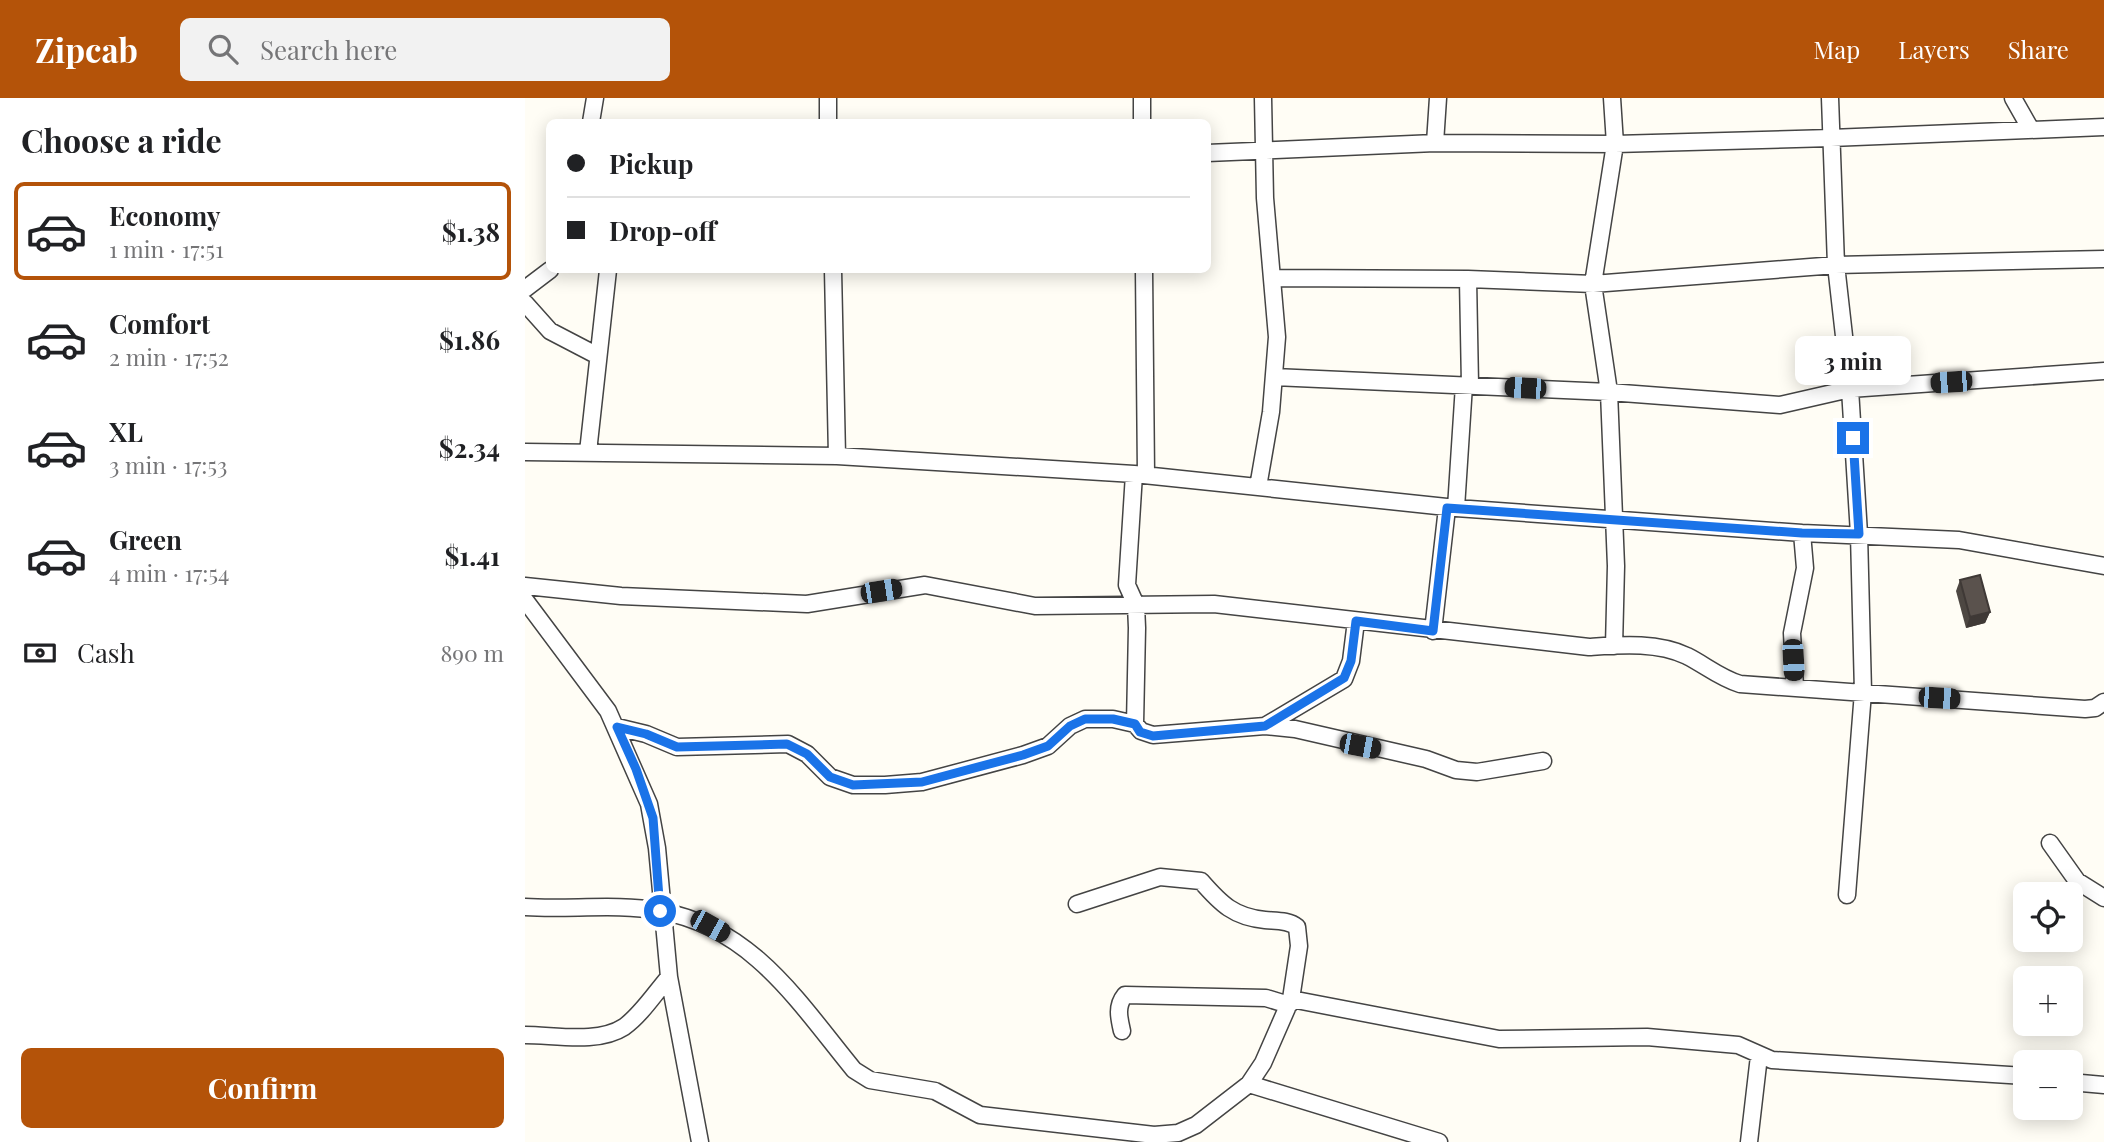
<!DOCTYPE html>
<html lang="en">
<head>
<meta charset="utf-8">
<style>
  body { margin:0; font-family:"Playfair Display",serif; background:#f2f2f2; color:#202124; height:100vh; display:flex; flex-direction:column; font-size:26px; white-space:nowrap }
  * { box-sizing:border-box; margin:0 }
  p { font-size:23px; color:#757577 }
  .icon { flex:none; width:38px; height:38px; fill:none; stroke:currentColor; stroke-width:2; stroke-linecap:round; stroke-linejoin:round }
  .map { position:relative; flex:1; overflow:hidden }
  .side { display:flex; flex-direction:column; background:#fff; width:525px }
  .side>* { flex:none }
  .hud { position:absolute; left:21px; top:21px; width:665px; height:154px; border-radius:10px; box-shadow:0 4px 18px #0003; display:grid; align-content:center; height:154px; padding:0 21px; background:#fff }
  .controls { position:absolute; left:1488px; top:784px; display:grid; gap:14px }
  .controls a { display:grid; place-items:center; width:70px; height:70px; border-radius:10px; background:#fff; box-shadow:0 4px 18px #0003; font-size:35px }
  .end { position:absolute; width:32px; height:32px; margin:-16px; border:9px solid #1a73e8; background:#fff; box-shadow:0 0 0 4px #fff }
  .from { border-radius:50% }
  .bubble { position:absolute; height:49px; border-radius:10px; background:#fff; box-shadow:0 4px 18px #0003; font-size:23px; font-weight:700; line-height:49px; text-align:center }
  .car { position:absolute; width:21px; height:42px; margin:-21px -10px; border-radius:9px; box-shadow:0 0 5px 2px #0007; background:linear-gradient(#222 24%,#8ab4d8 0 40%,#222 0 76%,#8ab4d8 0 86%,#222 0) }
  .hud b { display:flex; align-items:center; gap:24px; height:66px; font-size:26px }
  .hud b+b { border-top:2px solid #e0e0e0 }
  .hud i { width:18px; height:18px; background:#202124 }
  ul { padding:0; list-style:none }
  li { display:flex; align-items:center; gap:21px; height:98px; margin:0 14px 10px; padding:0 7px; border:4px solid transparent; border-radius:10px }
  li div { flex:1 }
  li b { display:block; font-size:26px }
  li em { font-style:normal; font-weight:700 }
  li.current { border-color:#b45309 }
  li>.icon { width:63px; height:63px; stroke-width:1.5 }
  h2 { padding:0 21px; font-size:32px; line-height:84px }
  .pay { display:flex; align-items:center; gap:18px; height:77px; padding:0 21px; font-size:26px }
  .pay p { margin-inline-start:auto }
  .cta { display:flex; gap:14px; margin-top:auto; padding:14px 21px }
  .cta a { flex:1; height:80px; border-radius:10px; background:#b45309; color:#fff; font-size:28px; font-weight:700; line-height:80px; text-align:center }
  header { display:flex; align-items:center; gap:42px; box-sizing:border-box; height:98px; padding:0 35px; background:#b45309; color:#fff }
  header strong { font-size:33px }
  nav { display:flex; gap:38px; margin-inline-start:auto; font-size:24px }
  .search { width:490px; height:63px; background:#f2f2f2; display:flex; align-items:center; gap:18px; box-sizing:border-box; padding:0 24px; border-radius:10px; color:#757577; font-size:26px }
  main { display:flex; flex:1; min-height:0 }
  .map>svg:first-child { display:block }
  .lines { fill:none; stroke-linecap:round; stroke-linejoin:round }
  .street-casing { stroke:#444; stroke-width:19 }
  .street { stroke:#fff; stroke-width:16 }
  .wall { fill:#4d4742 }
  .shaded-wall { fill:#3f3936 }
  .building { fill:#5a524d; stroke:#3f3936; stroke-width:2 }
  .route { stroke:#1a73e8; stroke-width:9 }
</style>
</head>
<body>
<header>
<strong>Zipcab</strong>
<div class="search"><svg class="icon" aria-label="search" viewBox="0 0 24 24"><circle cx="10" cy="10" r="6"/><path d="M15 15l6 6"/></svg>Search here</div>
<nav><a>Map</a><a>Layers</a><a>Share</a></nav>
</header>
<main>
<section class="side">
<h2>Choose a ride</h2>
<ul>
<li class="current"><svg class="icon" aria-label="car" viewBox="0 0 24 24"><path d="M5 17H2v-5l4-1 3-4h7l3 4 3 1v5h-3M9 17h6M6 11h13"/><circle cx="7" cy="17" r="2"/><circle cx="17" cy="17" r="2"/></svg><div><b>Economy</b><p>1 min · 17:51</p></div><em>$1.38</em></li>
<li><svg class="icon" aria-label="car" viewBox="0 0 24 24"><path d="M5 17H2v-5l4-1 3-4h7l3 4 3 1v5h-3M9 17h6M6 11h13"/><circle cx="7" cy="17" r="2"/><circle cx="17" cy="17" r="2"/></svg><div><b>Comfort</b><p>2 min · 17:52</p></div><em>$1.86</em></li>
<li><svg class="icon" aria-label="car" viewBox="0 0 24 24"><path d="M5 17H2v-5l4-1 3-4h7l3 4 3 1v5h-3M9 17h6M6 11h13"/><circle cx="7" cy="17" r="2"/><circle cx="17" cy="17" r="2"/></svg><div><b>XL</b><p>3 min · 17:53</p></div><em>$2.34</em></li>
<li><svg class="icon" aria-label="car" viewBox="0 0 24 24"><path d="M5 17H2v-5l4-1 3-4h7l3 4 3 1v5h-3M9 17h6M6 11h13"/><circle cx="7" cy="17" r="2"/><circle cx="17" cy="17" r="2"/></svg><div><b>Green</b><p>4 min · 17:54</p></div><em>$1.41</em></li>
</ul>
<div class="pay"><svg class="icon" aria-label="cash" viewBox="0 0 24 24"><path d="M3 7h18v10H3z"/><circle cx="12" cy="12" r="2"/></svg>Cash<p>890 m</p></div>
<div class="cta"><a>Confirm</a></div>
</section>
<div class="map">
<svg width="1579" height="1044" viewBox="0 0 1579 1044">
  <rect width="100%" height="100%" fill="#fffdf5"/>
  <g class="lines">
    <g class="street-casing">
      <path id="street" d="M303,0V24
        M617,0V24
        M1087,0L1090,46L1068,186L1084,294L1091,468L1089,548
        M1305,0L1311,167L1325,291L1334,436L1338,594L1322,797
        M1488,0L1505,30
        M66,24L70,0
        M910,45L913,0
        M682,55L910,45L1090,46L1306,40L1579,29
        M308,172L312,358
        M619,172L621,377
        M749,180L943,181L1068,186L1311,167L1579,161
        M943,181L945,287
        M0,191L25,172
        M0,205L25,233L73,258
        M749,279L1084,294L1255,307L1325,291L1579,273
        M0,354L312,358L609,376L931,410L1277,435L1434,442L1579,468
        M63,354L83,172
        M609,376L602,487L611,507L612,530L610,626L616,633L628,637L740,628L770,631L901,661L931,672L952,674L1018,663
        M733,389L746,314L752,239L740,100L738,0
        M931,410L939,287
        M0,488L96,498L282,506L400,487L510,508L689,506L1064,549C1096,547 1132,544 1162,558C1180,567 1195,580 1215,586L1560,611L1570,610L1579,604
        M0,502L83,613L124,706L132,750L144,879L175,1044
        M908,533L922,410
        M1270,589L1267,535L1280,470L1277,435
        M740,628L819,581L826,563L831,523
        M92,629L121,636L152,649L263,646L282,656L305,679L328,687H360L397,684L498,657L523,648L545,628L560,621H588L610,626
        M1525,745L1552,783L1579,800
        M0,809C44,812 91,805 135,813C227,829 274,905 329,972L345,982L410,993L455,1017L629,1037L653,1035L671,1027L724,986L738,965L766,901L774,848L772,829C764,822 751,823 740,822C709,819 696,806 676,783L635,779L552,806
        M766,901L974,941L1122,939L1213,947L1247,962L1500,978
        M597,933C594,920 591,908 600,897L741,900L764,907
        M0,937C30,937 73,946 99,929C116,917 130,895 144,879
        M1545,984L1579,987
        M724,986L914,1044
        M1224,1044L1234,958"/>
    </g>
    <use href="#street" class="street"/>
  </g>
  <path class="wall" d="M1435,482L1465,514L1460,525L1441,530L1431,493Z"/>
  <path class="shaded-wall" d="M1465,514L1460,525L1441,530L1445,519Z"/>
  <path class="building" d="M1455,477L1465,514L1445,519L1435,482Z"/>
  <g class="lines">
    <path class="route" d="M135,813L128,720L111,671L92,629L121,636L152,649L262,646L282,656L305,679L328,687L397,684L498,657L523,648L545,628L560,621H588L610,626L615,634L628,638L740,628L819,580L826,563L831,523L908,533L922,410L1277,435L1334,436L1328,340"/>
  </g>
</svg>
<div class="controls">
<a><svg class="icon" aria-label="locate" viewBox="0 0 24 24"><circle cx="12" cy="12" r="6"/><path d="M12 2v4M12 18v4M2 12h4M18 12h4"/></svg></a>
<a>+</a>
<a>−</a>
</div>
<i class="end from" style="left:135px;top:813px"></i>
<i class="end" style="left:1328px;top:340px"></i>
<div class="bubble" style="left:1270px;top:238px;width:116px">3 min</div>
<i class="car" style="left:1426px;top:284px;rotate:266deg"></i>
<i class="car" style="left:1000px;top:290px;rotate:273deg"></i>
<i class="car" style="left:356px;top:493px;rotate:81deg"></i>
<i class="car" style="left:1268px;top:562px;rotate:177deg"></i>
<i class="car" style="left:1414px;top:600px;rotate:94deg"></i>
<i class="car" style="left:835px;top:648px;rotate:101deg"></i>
<i class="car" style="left:185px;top:828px;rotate:119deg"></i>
<div class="hud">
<b><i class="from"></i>Pickup</b>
<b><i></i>Drop-off</b>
</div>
</div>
</main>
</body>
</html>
